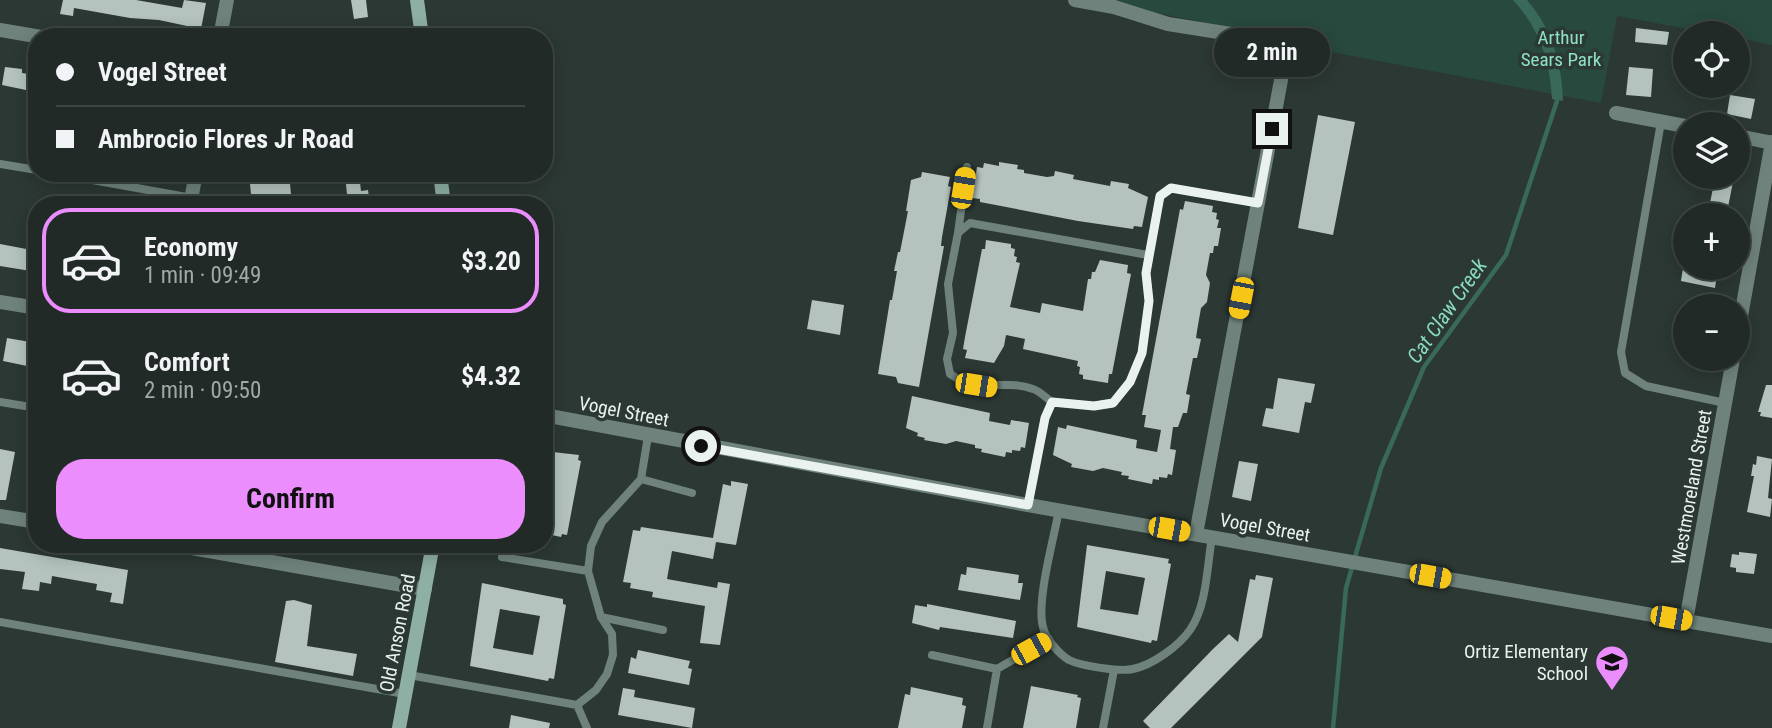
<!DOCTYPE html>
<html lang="en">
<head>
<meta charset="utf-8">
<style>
  body { margin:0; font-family:"Roboto Condensed",sans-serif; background:#2d3633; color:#f1f3f6; height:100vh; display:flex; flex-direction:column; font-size:26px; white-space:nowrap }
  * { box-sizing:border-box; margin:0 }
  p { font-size:23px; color:#a2a7a7 }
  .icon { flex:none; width:38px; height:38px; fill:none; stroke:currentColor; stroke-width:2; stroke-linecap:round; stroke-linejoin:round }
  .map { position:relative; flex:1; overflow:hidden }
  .details { position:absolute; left:28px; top:196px; width:525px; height:357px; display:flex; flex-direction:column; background:#212a27; border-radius:28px; box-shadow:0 4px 18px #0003,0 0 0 2px #3e4644 }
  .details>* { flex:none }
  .top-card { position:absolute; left:28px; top:28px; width:525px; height:154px; border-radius:28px; box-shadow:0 4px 18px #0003,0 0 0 2px #3e4644; display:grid; align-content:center; height:154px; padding:0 28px; background:#212a27 }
  .buttons { position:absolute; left:1673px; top:21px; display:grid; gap:14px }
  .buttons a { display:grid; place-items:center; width:77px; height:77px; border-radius:50%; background:#212a27; box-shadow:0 4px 18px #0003,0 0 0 2px #3e4644; font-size:35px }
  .end { position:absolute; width:32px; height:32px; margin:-16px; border:9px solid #eaf2ef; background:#111; box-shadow:0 0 0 4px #111 }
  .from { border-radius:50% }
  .bubble { position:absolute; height:49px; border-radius:24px; background:#212a27; box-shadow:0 4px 18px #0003,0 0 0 2px #3e4644; font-size:23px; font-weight:700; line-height:49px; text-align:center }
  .car { position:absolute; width:21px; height:42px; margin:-21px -10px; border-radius:9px; box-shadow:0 0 5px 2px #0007; background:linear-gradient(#f5c518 24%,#345 0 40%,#f5c518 0 76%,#345 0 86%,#f5c518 0) }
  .top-card b { display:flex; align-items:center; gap:24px; height:66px; font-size:26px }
  .top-card b+b { border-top:2px solid #3e4644 }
  .top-card i { width:18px; height:18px; background:#f1f3f6 }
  ul { padding:12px 0 0; list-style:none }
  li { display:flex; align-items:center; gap:21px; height:105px; margin:0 14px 10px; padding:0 14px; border:4px solid transparent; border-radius:28px }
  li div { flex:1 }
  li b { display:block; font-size:26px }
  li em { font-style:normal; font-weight:700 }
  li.active { border-color:#eb8dfc }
  li>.icon { width:63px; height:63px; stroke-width:1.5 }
  .action { display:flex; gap:14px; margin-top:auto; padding:14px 28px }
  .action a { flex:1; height:80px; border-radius:28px; background:#eb8dfc; color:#111; font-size:28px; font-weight:700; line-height:80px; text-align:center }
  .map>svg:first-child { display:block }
  .green { fill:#27493e }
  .water { fill:#39695a }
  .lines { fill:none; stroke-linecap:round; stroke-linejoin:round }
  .stream { stroke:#39695a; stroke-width:4.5 }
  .building { fill:#b4c3bd; fill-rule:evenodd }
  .service { stroke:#6f837c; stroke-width:8 }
  .minor { stroke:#6f837c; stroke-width:14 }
  .tertiary { stroke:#6f837c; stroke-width:14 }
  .secondary { stroke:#8eafa4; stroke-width:14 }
  .route { stroke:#eaf2ef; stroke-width:9 }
  .labels { text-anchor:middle; stroke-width:7; stroke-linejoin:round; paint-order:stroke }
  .park-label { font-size:19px; fill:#8fe1c6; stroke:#2c3834 }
  .street-label { font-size:19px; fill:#eaf2ef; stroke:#2c3834 }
  .poi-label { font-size:19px; fill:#eaf2ef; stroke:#2c3834; text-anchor:end }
  .water-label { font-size:21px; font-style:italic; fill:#88dabf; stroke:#2c3834 }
</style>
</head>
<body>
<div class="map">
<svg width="1772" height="728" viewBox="0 0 1772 728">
  <rect width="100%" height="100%" fill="#2c3834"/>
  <path class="green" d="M1093,0H1772V45L1738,38V33H1710L1617,16L1601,103L1283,43L1271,36Z"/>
  <path class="water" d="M1513,0H1527C1552,29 1562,63 1563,101L1552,99C1550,61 1539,28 1513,0Z"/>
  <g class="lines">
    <path class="stream" d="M1333,728L1346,588L1381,468L1424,367L1506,255L1557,101L1556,94"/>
  </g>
  <path class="building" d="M63,0H136L182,8L184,0L206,3L201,29L159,20L130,18L74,8L73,16L60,14Z
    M351,0H366L368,17L354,19Z
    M1636,28L1669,32L1667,45L1635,42Z
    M5,67L22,69V73L29,74L26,90L2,85Z
    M1629,67L1653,69L1651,97L1626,95Z
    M1730,95L1755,99L1751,119L1727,114Z
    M1318,115L1355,122L1333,235L1298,228Z
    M999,162L1018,165L1017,169L1024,170V173L1047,177L1054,176L1055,171L1074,175L1073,179L1110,186L1111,181L1129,184L1128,188L1148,197L1142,227L1134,226L1133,229L1078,221L980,202V199L972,198L977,167L983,168L984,163L999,166Z
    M922,172L950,177L948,186L951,187L942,237L941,246H944L919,387L898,383L896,377L878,374L890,300H892L897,271H894L898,252H900L908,211H906L911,180L921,177Z
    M249,173H289L292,205H252Z
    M359,173L361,191L368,190L370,205H348L345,174Z
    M1722,177H1734L1727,212L1709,208L1714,183L1721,184Z
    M1185,201L1213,206L1212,212L1217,213L1216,219L1219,220L1217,228H1221L1218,246H1214L1213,253H1210L1206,275L1210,283L1207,302L1201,308L1197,331L1196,338L1201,339L1197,358H1193L1186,394L1190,395L1187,413H1183L1178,427H1173L1170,449L1176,450L1172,475L1168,474L1167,478L1159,477V480L1153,479L1152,484L1128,479L1129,476L1121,475L1122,472L1103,468L1093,471L1071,467L1072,464L1053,455L1058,427L1066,429L1067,425L1137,440L1136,448L1157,452L1161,430L1144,427L1146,415H1142L1180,209L1183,210Z
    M986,240L1011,244V248L1015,249L1014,256L1017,257L1016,262L1020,263L1010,307L1040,313L1042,303L1083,311L1088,279H1091L1092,272H1095L1100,260L1128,265L1127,273L1131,274L1112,374H1109L1108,383L1083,379V375L1079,374L1080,367L1077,366L1078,361L1023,349L1025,339L1006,335L1004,346L994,363L965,358L967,350L963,349L965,337L982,249H985Z
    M0,244L37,251V272L0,266Z
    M1683,268H1718L1715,288L1681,281Z
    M812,300L844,305L840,335L807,329Z
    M7,338L36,343L32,367L3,361Z
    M1278,378L1315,384L1311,403L1305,402L1299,433L1262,426L1266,408L1273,409Z
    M1766,385H1772V418L1760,416L1761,412H1758Z
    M912,396L990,413L989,421L1010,425L1011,420L1029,423L1025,448L1021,447L1020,451L1012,450V453L1006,452L1005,457L981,452L982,449L975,448V445L956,441L946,444L924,440L925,438L917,436L918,433L906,428Z
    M0,449L15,452L6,500H0Z
    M544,451L579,455L578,460L581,461L567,535L562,534L561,537L547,534L548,531H544Z
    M1757,456L1772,459L1768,498L1772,499L1770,517L1747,512L1754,476H1751L1753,464L1756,465Z
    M1239,461L1258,464L1251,501L1232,497Z
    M731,481L748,484L736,545L716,542L713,559L672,551L667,579L717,588L718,582L730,584L720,645L700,643L705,606L652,597L653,592L630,588L631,583L623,582L633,530L640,531L641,527L713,538L723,484L731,486Z
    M1087,545L1169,559L1168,563L1171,564L1157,641L1152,640L1151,643L1077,627ZM1106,571L1145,578L1138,615L1100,609Z
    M0,548L128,570L123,604L110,602L112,593L96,590L97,584L52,576L51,584L40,582L39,591L22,589L25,572L0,569Z
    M1739,552L1757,554L1754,574L1736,572V568L1730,567L1732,554L1739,555Z
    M967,567L1019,575L1018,583H1023L1020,600L958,590L961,574L966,575Z
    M1256,575L1273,578L1262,637L1171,728H1150L1143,721L1213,649L1229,634L1238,642L1250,579L1255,580Z
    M482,583L563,599V604L566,605L554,679L549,678L548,681L470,666ZM500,609L540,616L533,655L493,648Z
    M294,600L312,605L307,646L357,654L353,676L275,662L286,601Z
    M927,604L1016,621L1013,638L940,627L939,630L912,623L915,605L927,607Z
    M638,650L690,661L688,668L692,669L689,685L628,673L631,657L636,659Z
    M1031,686L1078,695L1077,697L1081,698L1076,728H1023Z
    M911,687L963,698L962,705L966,706L962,728H898L905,694L910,695Z
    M623,688L635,690L634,697L695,708L692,728L618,715Z
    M511,715L550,723L549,728H509Z"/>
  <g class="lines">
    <path class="service" d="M1661,122L1621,352L1625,373L1646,386L1725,403
      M0,164L37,170
      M54,173L192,198
      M958,233L967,167
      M0,402L37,408
      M1052,402C1046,398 1040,391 1033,389C1005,378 980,395 950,374L947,359L953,333L948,284L958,233L970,223L1148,255
      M641,479L692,493
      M1028,505L1045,418L1052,402L1094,406L1113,403L1130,381L1142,353L1149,301L1146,273L1160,196L1171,188L1258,203
      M1059,510C1054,538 1036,601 1043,627C1045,638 1059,654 1069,660C1081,666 1120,672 1133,669C1152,665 1178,647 1190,630C1207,606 1207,566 1212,537
      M502,557L588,571
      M601,617L663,630
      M0,622L405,694
      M932,655L997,669L1049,639
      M409,675L577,705L596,690L607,674L613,655L612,634L601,617L588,571L591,546L602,522L641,479L648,436
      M577,705L587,728
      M987,728L997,669
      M1103,728L1114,670"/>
    <path class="minor" d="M1075,0L1114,7L1168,24L1231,34L1269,43L1279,52L1281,80L1196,534
      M0,30L41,37
      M220,37L227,0
      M1616,113L1685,126
      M1738,136L1772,143
      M190,205L196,173
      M1738,333L1772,142
      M0,516L37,522
      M169,544L425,589
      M1686,621L1733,359"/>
    <path class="tertiary" d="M0,302L37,308
      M544,415L1028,505L1772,636"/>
    <path class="secondary" d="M417,0L422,37
      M440,173L444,205
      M399,728L433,544"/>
  </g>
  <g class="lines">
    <path class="route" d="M701,446L1028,505L1045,418L1052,402L1094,406L1113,403L1130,382L1142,353L1149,301L1146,273L1160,196L1171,188L1258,203L1272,129"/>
  </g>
  <defs>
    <g id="school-pin" transform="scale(1.75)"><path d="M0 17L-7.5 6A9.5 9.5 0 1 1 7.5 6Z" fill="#eb8dfc" stroke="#2c3834"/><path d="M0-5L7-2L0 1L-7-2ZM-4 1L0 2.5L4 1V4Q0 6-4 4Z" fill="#111"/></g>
  </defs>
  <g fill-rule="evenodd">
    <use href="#school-pin" x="1612" y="662"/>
  </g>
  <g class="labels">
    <g class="park-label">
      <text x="1561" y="44">Arthur<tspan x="1561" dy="22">Sears Park</tspan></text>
    </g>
    <g class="street-label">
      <text transform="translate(624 411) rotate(11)" y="7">Vogel Street</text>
      <text transform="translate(1691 487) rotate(-80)" y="7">Westmoreland Street</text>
      <text transform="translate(1265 527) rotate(10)" y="7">Vogel Street</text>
      <text transform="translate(397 633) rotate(-79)" y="7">Old Anson Road</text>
    </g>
    <g class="poi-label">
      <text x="1588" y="658">Ortiz Elementary<tspan x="1588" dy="22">School</tspan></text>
    </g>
    <g class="water-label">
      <text transform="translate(1447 311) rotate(-55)" y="7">Cat Claw Creek</text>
    </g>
  </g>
</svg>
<div class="buttons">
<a><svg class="icon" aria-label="locate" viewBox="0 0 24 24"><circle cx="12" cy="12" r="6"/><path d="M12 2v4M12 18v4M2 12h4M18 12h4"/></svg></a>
<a><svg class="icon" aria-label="layers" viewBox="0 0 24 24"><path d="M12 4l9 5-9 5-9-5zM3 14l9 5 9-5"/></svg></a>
<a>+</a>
<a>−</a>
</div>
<i class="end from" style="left:701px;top:446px"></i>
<i class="end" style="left:1272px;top:129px"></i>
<div class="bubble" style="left:1214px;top:28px;width:116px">2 min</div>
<i class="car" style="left:963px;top:188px;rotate:9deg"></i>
<i class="car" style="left:1241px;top:298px;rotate:191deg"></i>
<i class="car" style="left:976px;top:385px;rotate:99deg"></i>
<i class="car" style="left:1169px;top:529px;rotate:100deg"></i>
<i class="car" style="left:1430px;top:576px;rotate:100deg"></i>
<i class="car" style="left:1671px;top:618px;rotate:100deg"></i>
<i class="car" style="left:1031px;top:649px;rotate:61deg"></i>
<div class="top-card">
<b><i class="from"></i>Vogel Street</b>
<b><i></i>Ambrocio Flores Jr Road</b>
</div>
<section class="details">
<ul>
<li class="active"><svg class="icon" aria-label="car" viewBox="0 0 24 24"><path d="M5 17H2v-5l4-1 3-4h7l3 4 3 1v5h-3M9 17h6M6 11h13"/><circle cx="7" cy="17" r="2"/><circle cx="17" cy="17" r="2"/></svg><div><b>Economy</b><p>1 min · 09:49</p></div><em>$3.20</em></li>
<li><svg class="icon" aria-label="car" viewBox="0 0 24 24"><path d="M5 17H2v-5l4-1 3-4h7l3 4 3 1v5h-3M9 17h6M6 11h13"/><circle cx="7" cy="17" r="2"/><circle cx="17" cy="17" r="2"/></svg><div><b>Comfort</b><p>2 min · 09:50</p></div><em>$4.32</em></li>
</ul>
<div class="action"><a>Confirm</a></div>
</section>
</div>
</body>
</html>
